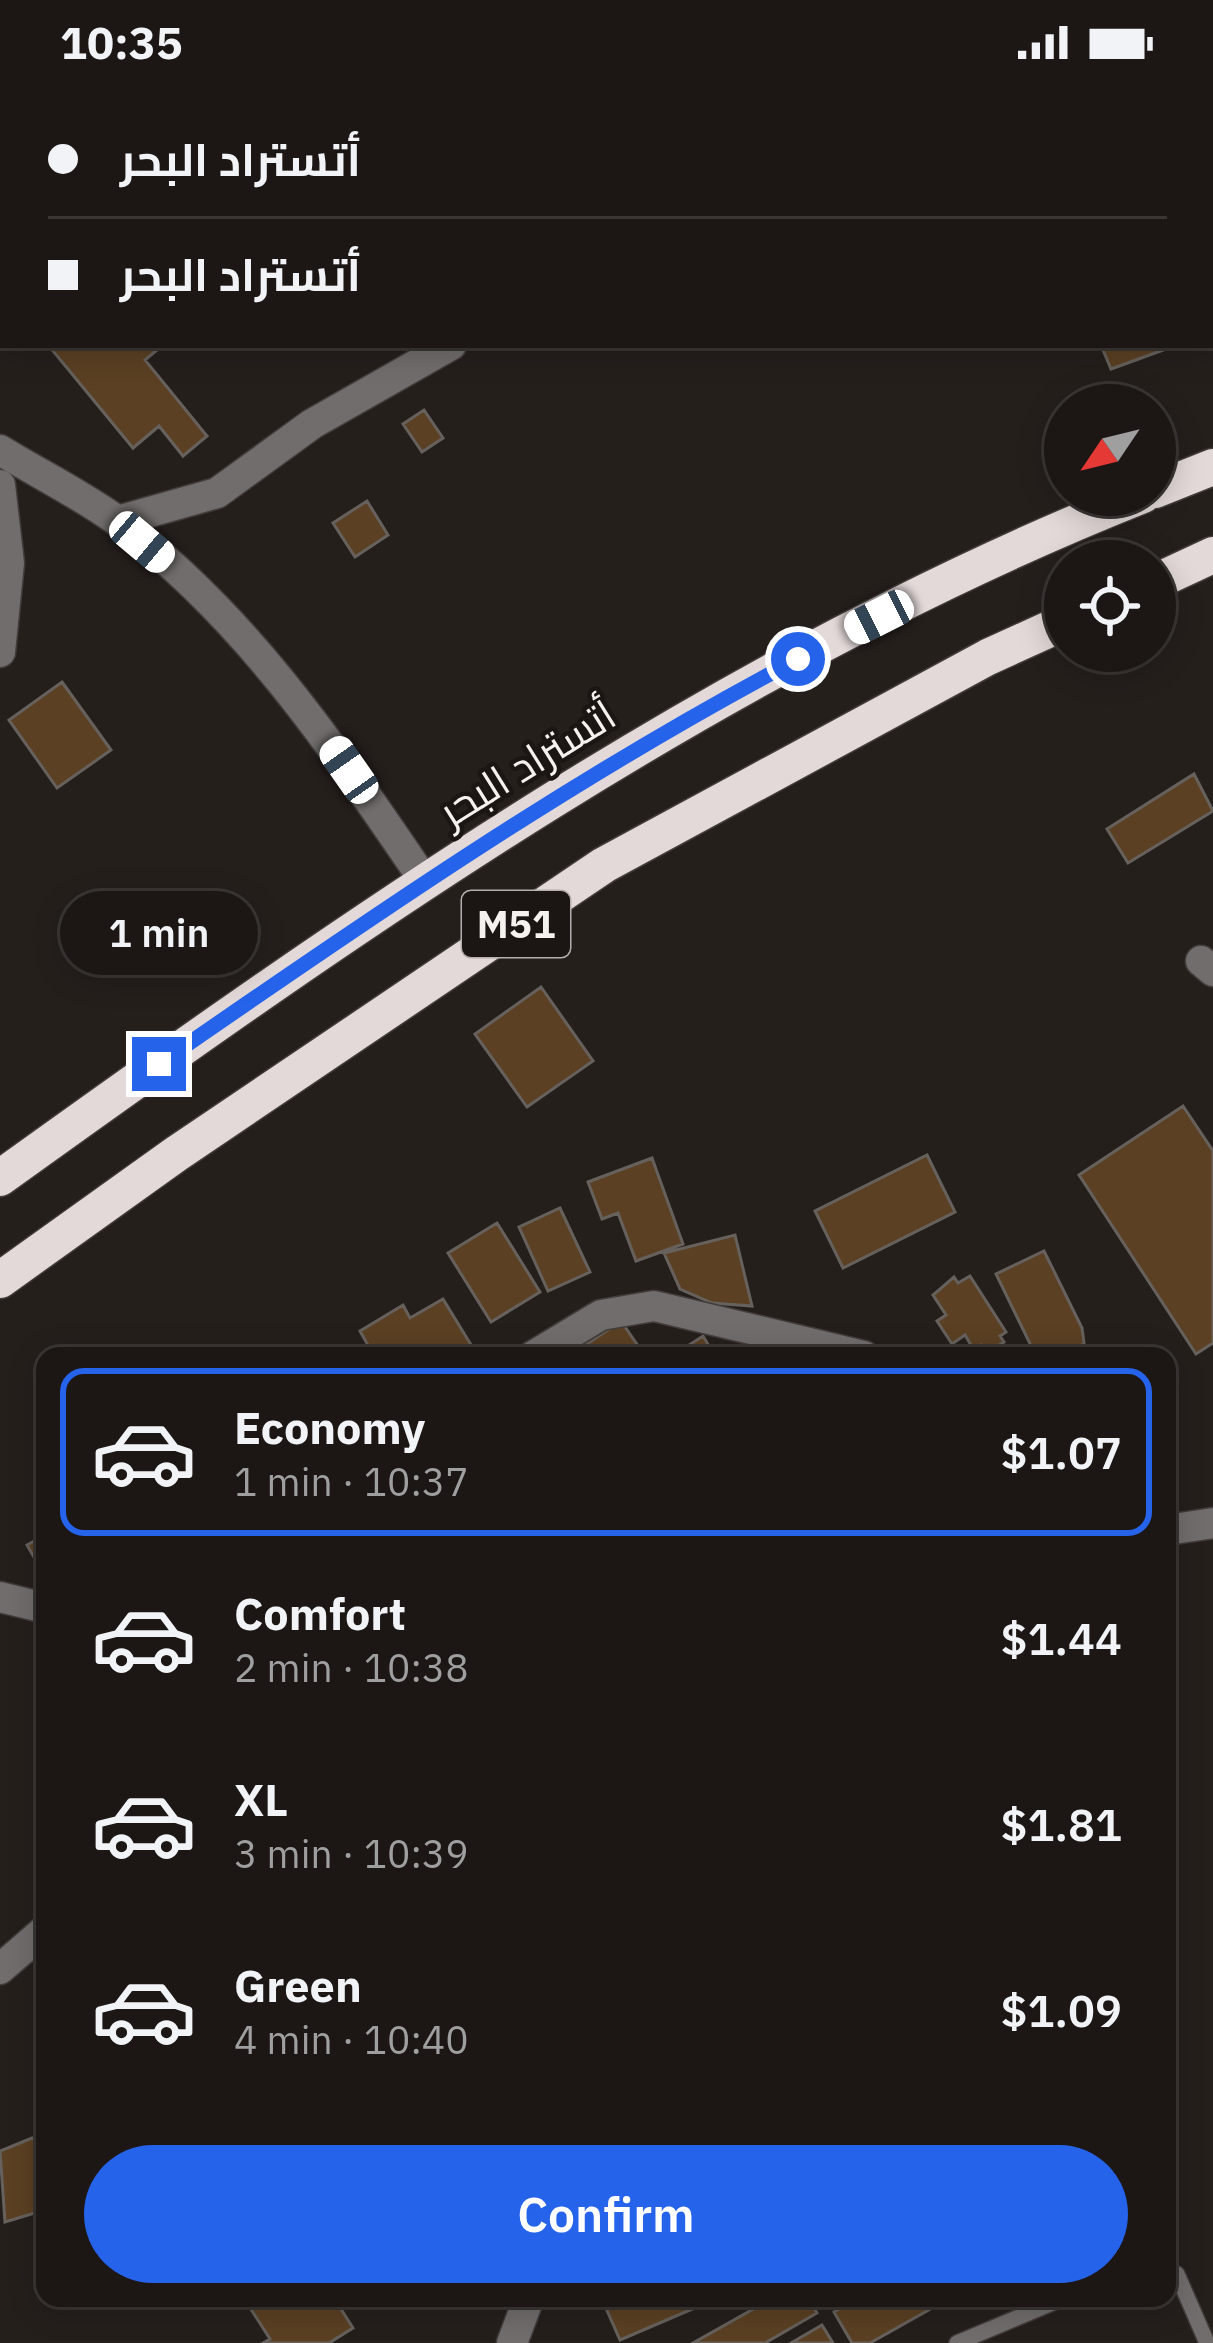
<!DOCTYPE html>
<html lang="en">
<head>
<meta charset="utf-8">
<style>
  body { margin:0; font-family:"IBM Plex Sans",Cairo,sans-serif; background:#25201e; color:#f1f3f6; height:100vh; display:flex; flex-direction:column; font-size:45px; white-space:nowrap }
  * { box-sizing:border-box; margin:0 }
  p { font-size:39px; color:#a09fa0 }
  .icon { flex:none; width:66px; height:66px; fill:none; stroke:currentColor; stroke-width:2; stroke-linecap:round; stroke-linejoin:round }
  .map { position:relative; flex:1; overflow:hidden }
  .drawer { position:absolute; left:36px; top:1263px; width:1140px; height:960px; display:flex; flex-direction:column; background:#1c1715; border-radius:24px; box-shadow:0 6px 30px #0003,0 0 0 3px #3a3634 }
  .drawer>* { flex:none }
  .guide { position:absolute; left:0px; top:0px; width:1215px; height:264px; box-shadow:0 6px 30px #0003,0 0 0 3px #3a3634; display:grid; align-content:center; height:264px; padding:0 48px; background:#1c1715 }
  .needle { width:78px; rotate:235deg }
  .controls { position:absolute; left:1044px; top:300px; display:grid; gap:24px }
  .controls a { display:grid; place-items:center; width:132px; height:132px; border-radius:50%; background:#1c1715; box-shadow:0 6px 30px #0003,0 0 0 3px #3a3634; font-size:60px }
  .end { position:absolute; width:54px; height:54px; margin:-27px; border:15px solid #2563eb; background:#fff; box-shadow:0 0 0 6px #fff }
  .from { border-radius:50% }
  .bubble { position:absolute; height:84px; border-radius:42px; background:#1c1715; box-shadow:0 6px 30px #0003,0 0 0 3px #3a3634; font-size:39px; font-weight:600; line-height:84px; text-align:center }
  .car { position:absolute; width:36px; height:72px; margin:-36px -18px; border-radius:15px; box-shadow:0 0 9px 3px #0007; background:linear-gradient(#fff 24%,#345 0 40%,#fff 0 76%,#345 0 86%,#fff 0) }
  .guide b { display:flex; align-items:center; gap:42px; height:114px; font-size:45px }
  .guide b+b { border-top:3px solid #3a3634 }
  .guide i { width:30px; height:30px; background:#f1f3f6 }
  ul { padding:21px 0 0; list-style:none }
  li { display:flex; align-items:center; gap:36px; height:168px; margin:0 24px 18px; padding:0 24px; border:6px solid transparent; border-radius:24px }
  li div { flex:1 }
  li b { display:block; font-size:45px }
  li em { font-style:normal; font-weight:600 }
  li.on { border-color:#2563eb }
  li>.icon { width:108px; height:108px; stroke-width:1.5 }
  .cta { display:flex; gap:24px; margin-top:auto; padding:24px 48px }
  .cta a { flex:1; height:138px; border-radius:72px; background:#2563eb; color:#fff; font-size:48px; font-weight:600; line-height:138px; text-align:center }
  .status { display:flex; justify-content:space-between; align-items:center; height:84px; padding:0 60px; background:#1c1715; direction:ltr }
  .status svg { height:33px; fill:currentColor }
  .map>svg:first-child { display:block }
  .building { fill:#5b4023; stroke:#66615c; stroke-width:3 }
  .lines { fill:none; stroke-linecap:round; stroke-linejoin:round }
  .lane-casing { stroke:#423c3a; stroke-width:18 }
  .street-casing { stroke:#423c3a; stroke-width:33 }
  .highway-casing { stroke:#423c3a; stroke-width:39 }
  .lane { stroke:#706d6c; stroke-width:15 }
  .street { stroke:#706d6c; stroke-width:30 }
  .highway { stroke:#e2d9d8; stroke-width:36 }
  .route { stroke:#2563eb; stroke-width:15 }
  .labels { text-anchor:middle; stroke-width:9; stroke-linejoin:round; paint-order:stroke }
  .shield { fill:#1b1613; stroke:#b4afad; stroke-width:3 }
  .shield-label { font-size:39px; font-weight:bold; fill:#f5f1ef }
  .street-label { font-size:42px; fill:#f5f1ef; stroke:#1b1613 }
</style>
</head>
<body>
<div class="status"><b>10:35</b><svg viewBox="0 0 49 12"><path d="M0 12V9h3v3zM5 12V6h3v6zM10 12V3h3v9zM15 12V0h3v12zM26 1h20v11H26zM47 4h2v5h-2z"/></svg></div>
<div class="map">
<svg width="1213" height="2259" viewBox="0 0 1213 2259">
  <rect width="100%" height="100%" fill="#251f1c"/>
  <path class="building" d="M558,0H633L634,3H559Z
    M909,0H1003L991,3Z
    M1064,0H1193L1194,3H1053Z
    M60,261H163L145,276L207,352L183,372L159,342L133,364L53,267Z
    M1101,261H1177L1111,285Z
    M424,326L443,354L422,368L403,340Z
    M367,417L388,451L355,473L333,439Z
    M62,598L111,666L57,704L9,636Z
    M1194,690L1213,727L1128,779L1107,745Z
    M541,903L593,977L527,1023L475,950Z
    M1183,1022L1213,1067V1259L1196,1270L1079,1091Z
    M927,1071L955,1128L843,1184L815,1127Z
    M652,1074L683,1160L636,1177L618,1129L602,1135L588,1098Z
    M560,1124L590,1188L548,1207L519,1143Z
    M497,1139L540,1208L491,1238L448,1169Z
    M735,1151L752,1222L712,1219L680,1205L664,1169Z
    M1044,1167L1082,1244L1084,1259L1069,1272L1064,1266L1036,1272L996,1190Z
    M970,1192L1006,1248L1000,1252L1004,1258L987,1269L981,1261L974,1266L965,1251L952,1260L937,1237L946,1231L933,1211L954,1193L958,1199Z
    M443,1215L476,1269L471,1272H374L360,1247L403,1221L410,1234Z
    M621,1237L645,1272H569Z
    M703,1252L715,1272H687L694,1267L689,1261Z
    M45,1451V1485L42,1487L27,1461Z
    M32,2054L45,2063V2126L5,2138L0,2067Z
    M334,2214L353,2244L329,2259H263L270,2255L245,2216Z
    M624,2214H718L620,2256L605,2222Z
    M773,2214H809L817,2229L765,2259H693Z
    M858,2214H950L870,2259H852L834,2228Z
    M822,2241L833,2259H791Z"/>
  <g class="lines">
    <g class="lane-casing">
      <path id="lane" d="M1167,2186L1177,2190L1207,2259
        M957,2259L1064,2214"/>
    </g>
    <g class="street-casing">
      <path id="street" d="M0,366C39,390 82,411 119,438C246,532 336,667 424,796
        M0,401L9,479L0,568
        M118,437L217,409L312,340L451,261
        M1201,877L1213,887
        M533,1272L601,1231L654,1222L864,1272
        M1167,1446L1213,1439
        M0,1513L45,1524
        M0,1885L45,1846
        M512,2259L529,2214"/>
    </g>
    <g class="highway-casing">
      <path id="highway" d="M1155,406L1213,383
        M1155,498L1213,471
        M0,1094C360,835 728,576 1143,411
        M0,1196L176,1070L604,781L988,573L1065,538"/>
    </g>
    <use href="#lane" class="lane"/>
    <use href="#street" class="street"/>
    <use href="#highway" class="highway"/>
  </g>
  <g class="lines">
    <path class="route" d="M159,980C367,836 574,693 798,575"/>
  </g>
  <g class="labels">
    <rect class="shield" x="462" y="807" width="108" height="66" rx="9"/>
    <g class="shield-label">
      <text x="516" y="854">M51</text>
    </g>
    <g class="street-label">
      <text transform="translate(527 679) rotate(-32)" y="15">أتستراد البحر</text>
    </g>
  </g>
</svg>
<div class="controls">
<a><svg class="needle" viewBox="-14 -14 28 28"><path d="M0-13l5 13h-10z" fill="#e53935"/><path d="M0 13l5-13h-10z" fill="#a09fa0"/></svg></a>
<a><svg class="icon" aria-label="locate" viewBox="0 0 24 24"><circle cx="12" cy="12" r="6"/><path d="M12 2v4M12 18v4M2 12h4M18 12h4"/></svg></a>
</div>
<i class="end from" style="left:798px;top:575px"></i>
<i class="end" style="left:159px;top:980px"></i>
<div class="bubble" style="left:60px;top:807px;width:198px">1 min</div>
<i class="car" style="left:142px;top:458px;rotate:130deg"></i>
<i class="car" style="left:879px;top:533px;rotate:243deg"></i>
<i class="car" style="left:349px;top:686px;rotate:325deg"></i>
<div class="guide">
<b><i class="from"></i>أتستراد البحر</b>
<b><i></i>أتستراد البحر</b>
</div>
<section class="drawer">
<ul>
<li class="on"><svg class="icon" aria-label="car" viewBox="0 0 24 24"><path d="M5 17H2v-5l4-1 3-4h7l3 4 3 1v5h-3M9 17h6M6 11h13"/><circle cx="7" cy="17" r="2"/><circle cx="17" cy="17" r="2"/></svg><div><b>Economy</b><p>1 min · 10:37</p></div><em>$1.07</em></li>
<li><svg class="icon" aria-label="car" viewBox="0 0 24 24"><path d="M5 17H2v-5l4-1 3-4h7l3 4 3 1v5h-3M9 17h6M6 11h13"/><circle cx="7" cy="17" r="2"/><circle cx="17" cy="17" r="2"/></svg><div><b>Comfort</b><p>2 min · 10:38</p></div><em>$1.44</em></li>
<li><svg class="icon" aria-label="car" viewBox="0 0 24 24"><path d="M5 17H2v-5l4-1 3-4h7l3 4 3 1v5h-3M9 17h6M6 11h13"/><circle cx="7" cy="17" r="2"/><circle cx="17" cy="17" r="2"/></svg><div><b>XL</b><p>3 min · 10:39</p></div><em>$1.81</em></li>
<li><svg class="icon" aria-label="car" viewBox="0 0 24 24"><path d="M5 17H2v-5l4-1 3-4h7l3 4 3 1v5h-3M9 17h6M6 11h13"/><circle cx="7" cy="17" r="2"/><circle cx="17" cy="17" r="2"/></svg><div><b>Green</b><p>4 min · 10:40</p></div><em>$1.09</em></li>
</ul>
<div class="cta"><a>Confirm</a></div>
</section>
</div>
</body>
</html>
